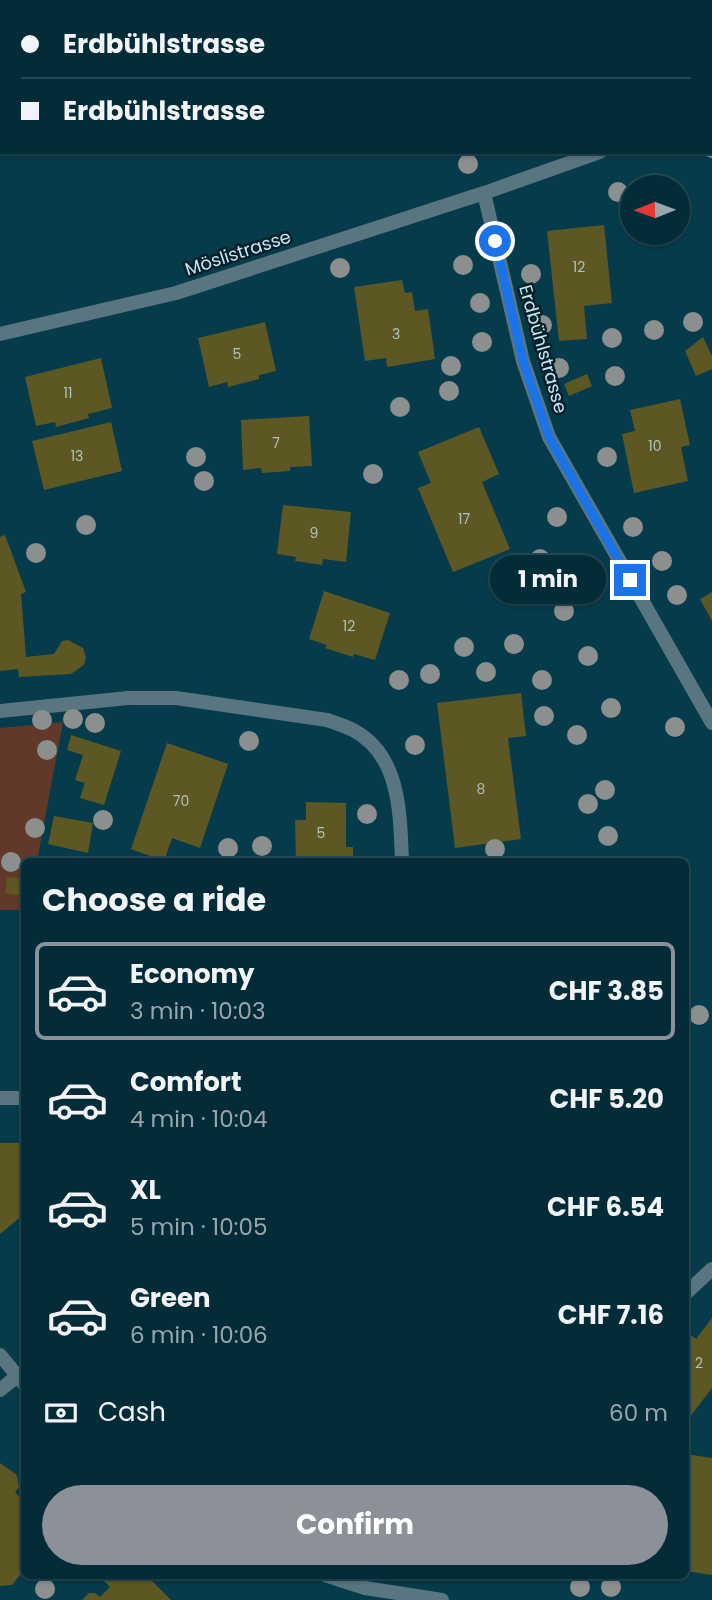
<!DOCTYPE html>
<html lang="en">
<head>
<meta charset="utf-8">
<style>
  body { margin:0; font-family:Poppins,sans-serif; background:#123843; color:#f1f3f6; height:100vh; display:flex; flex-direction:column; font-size:26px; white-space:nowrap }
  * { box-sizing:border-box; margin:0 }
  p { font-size:23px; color:#97a7ae }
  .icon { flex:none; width:38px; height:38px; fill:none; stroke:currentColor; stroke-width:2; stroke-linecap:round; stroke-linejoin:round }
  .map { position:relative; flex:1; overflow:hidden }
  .details { position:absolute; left:21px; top:858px; width:668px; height:721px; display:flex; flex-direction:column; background:#042c38; border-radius:10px; box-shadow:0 2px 5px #0004,0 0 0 2px #254853 }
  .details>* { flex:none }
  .top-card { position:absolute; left:0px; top:0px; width:712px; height:154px; box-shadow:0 2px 5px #0004,0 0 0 2px #254853; display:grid; align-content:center; height:154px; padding:0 21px; background:#042c38 }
  .needle { width:46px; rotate:269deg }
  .controls { position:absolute; left:620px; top:175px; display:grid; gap:14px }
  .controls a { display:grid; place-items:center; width:70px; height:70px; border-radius:50%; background:#042c38; box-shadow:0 2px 5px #0004,0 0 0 2px #254853; font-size:35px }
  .end { position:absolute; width:32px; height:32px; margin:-16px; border:9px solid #1a73e8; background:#fff; box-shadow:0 0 0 4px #fff }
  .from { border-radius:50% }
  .bubble { position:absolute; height:49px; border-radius:24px; background:#042c38; box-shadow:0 2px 5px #0004,0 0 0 2px #254853; font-size:23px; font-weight:700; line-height:49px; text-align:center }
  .top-card b { display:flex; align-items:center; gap:24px; height:66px; font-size:26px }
  .top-card b+b { border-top:2px solid #254853 }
  .top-card i { width:18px; height:18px; background:#f1f3f6 }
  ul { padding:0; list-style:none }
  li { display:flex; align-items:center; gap:21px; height:98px; margin:0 14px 10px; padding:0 7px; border:4px solid transparent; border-radius:10px }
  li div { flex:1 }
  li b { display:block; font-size:26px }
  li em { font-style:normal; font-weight:700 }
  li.selected { border-color:#8c9099 }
  li>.icon { width:63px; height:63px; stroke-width:1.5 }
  h2 { padding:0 21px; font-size:32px; line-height:84px }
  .pay { display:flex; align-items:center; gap:18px; height:77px; padding:0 21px; font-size:26px }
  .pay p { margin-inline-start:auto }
  .cta { display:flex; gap:14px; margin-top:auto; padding:14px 21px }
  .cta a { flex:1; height:80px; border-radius:42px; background:#8c9099; color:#fff; font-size:28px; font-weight:700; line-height:80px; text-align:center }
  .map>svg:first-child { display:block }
  .green { fill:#623928 }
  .building { fill:#5d5823 }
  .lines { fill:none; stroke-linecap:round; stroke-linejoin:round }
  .service { stroke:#587580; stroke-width:14 }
  .minor { stroke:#587580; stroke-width:14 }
  .secondary { stroke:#6a98aa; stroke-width:14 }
  .tree { fill:#8b8f8e }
  .route { stroke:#1a73e8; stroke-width:9 }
  .labels { text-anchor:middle; stroke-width:5; stroke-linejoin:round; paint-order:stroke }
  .number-label { font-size:14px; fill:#adc3bf }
  .street-label { font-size:18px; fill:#c8e7f3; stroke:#052029 }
</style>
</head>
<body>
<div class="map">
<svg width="712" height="1600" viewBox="0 0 712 1600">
  <rect width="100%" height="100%" fill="#063b4b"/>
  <path class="green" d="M63,722L37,861H24V910H0V728Z"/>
  <path class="building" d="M604,225L612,303L584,306L587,339L559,341L547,231Z
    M402,280L405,293L412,292L415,311L428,309L435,359L387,367L386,358L365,361L354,287Z
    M265,322L276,371L259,375V379L228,387L227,382L209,387L198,338Z
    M703,337L712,356V369L696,376L685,351Z
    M101,358L112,408L88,414L89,418L56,427L55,422L36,426L25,377Z
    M587,374L592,386L569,396L564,384Z
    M680,399L690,445L681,447L688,481L634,493L622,434L635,431L630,410Z
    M309,416L312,466L290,467V471L262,473L261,468L243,470L241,420Z
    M111,422L122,471L44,490L32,441Z
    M479,427L499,474L482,482L510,549L453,572L418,488L431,483L418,452Z
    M283,505L351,512L346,562L323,559L322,565L295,561L296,557L277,554Z
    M5,535L26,592L21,594L26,657L54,654L62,641L68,640L83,648L86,657L84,665L71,674L19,677L18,669L0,671V537Z
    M324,591L390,613L375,660L354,654L353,657L325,648L327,645L309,639Z
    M712,592V621L700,599Z
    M521,693L526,736L508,738L521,839L455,848L437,703Z
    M71,735L121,751L104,805L80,798L85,783L75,780L83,755L67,750Z
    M167,743L228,764L200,848L172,838L164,861L131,849Z
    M306,802L346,803V847H353V861H296L295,820H306Z
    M54,816L93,823L88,853L48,844Z
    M7,877L24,879V896L5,893Z
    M0,1143H24V1214L0,1234Z
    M712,1318V1388L686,1422V1331L696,1339Z
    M686,1454L712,1458V1575L686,1571Z
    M0,1463L17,1475L19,1487L15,1493L24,1500V1550L22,1553L24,1570L12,1585L0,1586Z
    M98,1575H146L171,1600H82L89,1593H95L100,1597L110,1587Z"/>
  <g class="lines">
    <path class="service" d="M128,698H176L327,720"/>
    <path class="minor" d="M600,152L484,193L523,361L549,437L712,723
      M0,334L176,293L484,193
      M0,711L128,698
      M327,720C336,723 345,726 353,730C401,755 400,815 402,861
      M0,1098H24
      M686,1293L712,1269
      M0,1355L24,1384
      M0,1390L17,1376
      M325,1575L365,1588L442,1600"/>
    <path class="secondary" d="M542,0L544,2
      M710,150L712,151"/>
  </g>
  <g class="tree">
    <circle cx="468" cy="164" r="10"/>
    <circle cx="618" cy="192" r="10"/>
    <circle cx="463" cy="265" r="10"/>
    <circle cx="340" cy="268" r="10"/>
    <circle cx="531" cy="274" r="10"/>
    <circle cx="480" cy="303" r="10"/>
    <circle cx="693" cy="322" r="10"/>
    <circle cx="542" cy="325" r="10"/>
    <circle cx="654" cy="330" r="10"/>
    <circle cx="612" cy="338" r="10"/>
    <circle cx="482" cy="342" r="10"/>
    <circle cx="451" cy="366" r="10"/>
    <circle cx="559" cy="368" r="10"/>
    <circle cx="615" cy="376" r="10"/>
    <circle cx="449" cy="391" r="10"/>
    <circle cx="400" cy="407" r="10"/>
    <circle cx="196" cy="457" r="10"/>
    <circle cx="607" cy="457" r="10"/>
    <circle cx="373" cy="474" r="10"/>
    <circle cx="204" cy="481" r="10"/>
    <circle cx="557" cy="517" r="10"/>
    <circle cx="86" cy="525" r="10"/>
    <circle cx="633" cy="527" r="10"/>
    <circle cx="36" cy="553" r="10"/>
    <circle cx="540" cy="559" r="10"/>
    <circle cx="662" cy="561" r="10"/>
    <circle cx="677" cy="595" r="10"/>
    <circle cx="564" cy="611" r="10"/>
    <circle cx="514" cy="644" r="10"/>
    <circle cx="464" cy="647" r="10"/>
    <circle cx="588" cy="656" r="10"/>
    <circle cx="486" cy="672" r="10"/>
    <circle cx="430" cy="674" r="10"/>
    <circle cx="399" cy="680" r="10"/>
    <circle cx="542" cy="680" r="10"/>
    <circle cx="611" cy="708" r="10"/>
    <circle cx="544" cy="716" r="10"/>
    <circle cx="73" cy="719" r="10"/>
    <circle cx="42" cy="720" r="10"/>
    <circle cx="95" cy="723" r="10"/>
    <circle cx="675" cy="727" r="10"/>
    <circle cx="577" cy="735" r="10"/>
    <circle cx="249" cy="741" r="10"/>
    <circle cx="415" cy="745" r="10"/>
    <circle cx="47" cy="750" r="10"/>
    <circle cx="605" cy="790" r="10"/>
    <circle cx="588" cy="804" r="10"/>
    <circle cx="367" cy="814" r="10"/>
    <circle cx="103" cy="820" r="10"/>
    <circle cx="35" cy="828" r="10"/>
    <circle cx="608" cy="836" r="10"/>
    <circle cx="262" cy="846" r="10"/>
    <circle cx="228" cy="848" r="10"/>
    <circle cx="495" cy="849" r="10"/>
    <circle cx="11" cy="862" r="10"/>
    <circle cx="699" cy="1015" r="10"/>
    <circle cx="580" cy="1587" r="10"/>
    <circle cx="611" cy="1587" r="10"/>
    <circle cx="45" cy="1589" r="10"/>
  </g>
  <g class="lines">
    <path class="route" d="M495,241L523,361L549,437L630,580"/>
  </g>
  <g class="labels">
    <g class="number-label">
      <text x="579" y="272">12</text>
      <text x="396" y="339">3</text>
      <text x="237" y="359">5</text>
      <text x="68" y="398">11</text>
      <text x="276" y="448">7</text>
      <text x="655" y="451">10</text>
      <text x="77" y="461">13</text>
      <text x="464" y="524">17</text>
      <text x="314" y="538">9</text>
      <text x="349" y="631">12</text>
      <text x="481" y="794">8</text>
      <text x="181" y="806">70</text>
      <text x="321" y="838">5</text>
      <text x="699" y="1368">2</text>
    </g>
    <g class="street-label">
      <text transform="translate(238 253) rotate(-18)" y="6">Möslistrasse</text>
      <text transform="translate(543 349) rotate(74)" y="6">Erdbühlstrasse</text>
    </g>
  </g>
</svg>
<div class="controls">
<a><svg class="needle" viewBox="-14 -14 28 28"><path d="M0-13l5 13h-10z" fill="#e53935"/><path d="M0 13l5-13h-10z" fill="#97a7ae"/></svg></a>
</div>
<i class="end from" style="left:495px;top:241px"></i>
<i class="end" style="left:630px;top:580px"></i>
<div class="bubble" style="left:490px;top:555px;width:116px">1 min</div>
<div class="top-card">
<b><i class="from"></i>Erdbühlstrasse</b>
<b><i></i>Erdbühlstrasse</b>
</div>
<section class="details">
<h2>Choose a ride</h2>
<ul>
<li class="selected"><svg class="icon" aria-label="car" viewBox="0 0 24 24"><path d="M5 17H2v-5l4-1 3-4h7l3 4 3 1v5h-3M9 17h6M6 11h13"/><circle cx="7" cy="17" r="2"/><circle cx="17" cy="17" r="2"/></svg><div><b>Economy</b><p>3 min · 10:03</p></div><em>CHF 3.85</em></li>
<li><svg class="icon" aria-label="car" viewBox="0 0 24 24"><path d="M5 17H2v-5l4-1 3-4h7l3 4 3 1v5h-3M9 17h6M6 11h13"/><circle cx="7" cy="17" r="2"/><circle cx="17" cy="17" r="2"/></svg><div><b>Comfort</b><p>4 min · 10:04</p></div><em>CHF 5.20</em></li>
<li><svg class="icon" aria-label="car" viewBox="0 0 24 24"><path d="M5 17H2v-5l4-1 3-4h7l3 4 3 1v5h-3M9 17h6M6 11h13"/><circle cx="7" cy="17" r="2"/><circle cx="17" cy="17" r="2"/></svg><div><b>XL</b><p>5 min · 10:05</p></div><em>CHF 6.54</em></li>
<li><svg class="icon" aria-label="car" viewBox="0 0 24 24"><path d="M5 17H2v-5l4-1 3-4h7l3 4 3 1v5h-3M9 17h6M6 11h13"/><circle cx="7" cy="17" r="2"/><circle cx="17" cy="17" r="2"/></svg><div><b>Green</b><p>6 min · 10:06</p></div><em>CHF 7.16</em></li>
</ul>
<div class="pay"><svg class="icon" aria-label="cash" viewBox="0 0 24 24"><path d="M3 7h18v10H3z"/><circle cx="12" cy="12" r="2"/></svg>Cash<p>60 m</p></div>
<div class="cta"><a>Confirm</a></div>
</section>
</div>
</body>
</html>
